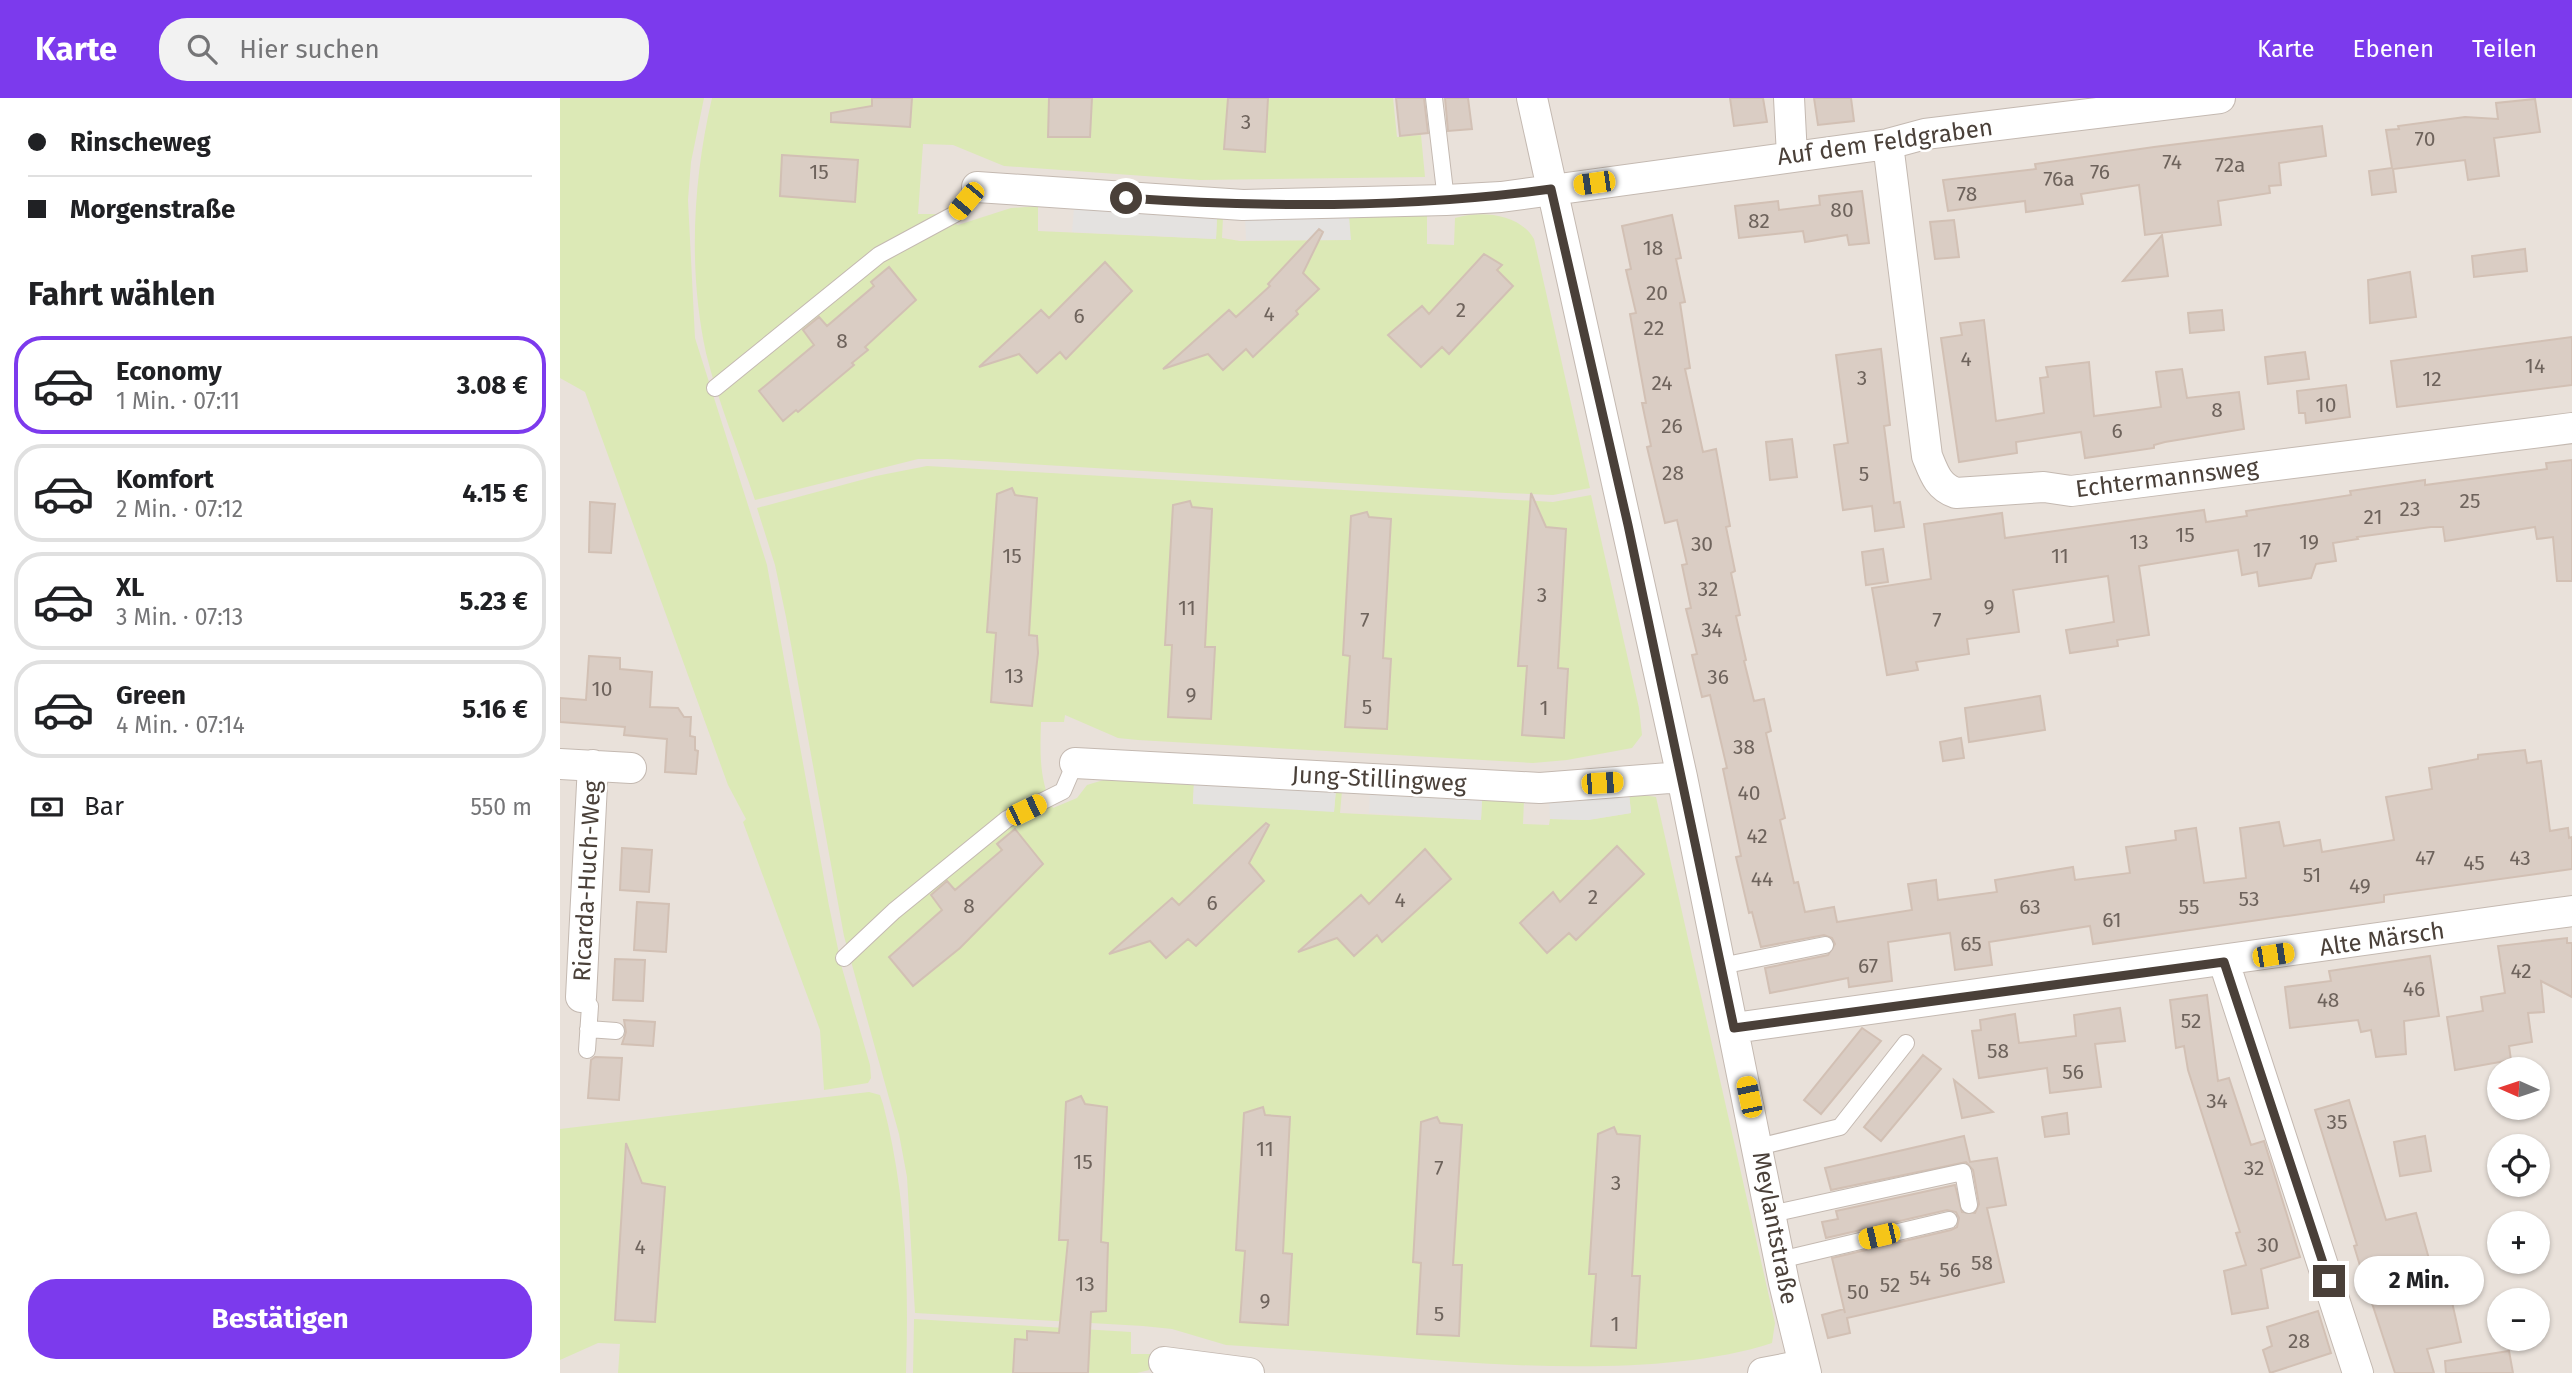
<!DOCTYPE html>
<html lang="de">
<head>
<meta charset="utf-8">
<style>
  body { margin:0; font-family:"Fira Sans",sans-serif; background:#f2f2f2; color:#202124; height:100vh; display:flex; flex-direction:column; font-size:26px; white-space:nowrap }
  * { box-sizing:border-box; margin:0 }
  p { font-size:23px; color:#757577 }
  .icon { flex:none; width:38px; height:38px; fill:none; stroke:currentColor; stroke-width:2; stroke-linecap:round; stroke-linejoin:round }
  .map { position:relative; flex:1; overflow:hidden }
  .sheet { display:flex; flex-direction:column; background:#fff; width:560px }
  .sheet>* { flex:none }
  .guide { display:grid; align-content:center; height:154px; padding:0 28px; background:#fff }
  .needle { width:46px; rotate:273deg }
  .tools { position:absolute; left:1927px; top:959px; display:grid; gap:14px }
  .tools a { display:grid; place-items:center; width:63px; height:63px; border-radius:50%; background:#fff; box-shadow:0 2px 5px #0004; font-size:35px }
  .end { position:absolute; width:32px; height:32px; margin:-16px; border:9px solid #4a4039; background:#fff; box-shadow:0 0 0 4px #fff }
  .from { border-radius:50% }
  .bubble { position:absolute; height:49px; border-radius:24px; background:#fff; box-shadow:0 2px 5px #0004; font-size:23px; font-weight:700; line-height:49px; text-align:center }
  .car { position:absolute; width:21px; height:42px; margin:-21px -10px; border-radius:9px; box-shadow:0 0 5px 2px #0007; background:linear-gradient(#f5c518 24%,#345 0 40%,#f5c518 0 76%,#345 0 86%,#f5c518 0) }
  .guide b { display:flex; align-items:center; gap:24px; height:66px; font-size:26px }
  .guide b+b { border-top:2px solid #e0e0e0 }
  .guide i { width:18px; height:18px; background:#202124 }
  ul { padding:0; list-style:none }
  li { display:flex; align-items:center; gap:21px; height:98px; margin:0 14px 10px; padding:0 14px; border:4px solid #e0e0e0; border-radius:28px }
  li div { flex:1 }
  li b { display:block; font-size:26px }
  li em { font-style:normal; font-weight:700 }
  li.selected { border-color:#7c3aed }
  li>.icon { width:63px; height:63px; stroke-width:1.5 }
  h2 { padding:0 28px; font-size:32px; line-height:84px }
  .pay { display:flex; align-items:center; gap:18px; height:77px; padding:0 28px; font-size:26px }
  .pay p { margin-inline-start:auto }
  .primary-button { display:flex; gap:14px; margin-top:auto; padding:14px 28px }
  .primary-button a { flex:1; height:80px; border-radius:28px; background:#7c3aed; color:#fff; font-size:28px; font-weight:700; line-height:80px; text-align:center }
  header { display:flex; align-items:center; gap:42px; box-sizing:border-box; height:98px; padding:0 35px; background:#7c3aed; color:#fff }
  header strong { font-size:33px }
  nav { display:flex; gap:38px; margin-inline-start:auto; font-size:24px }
  .search { width:490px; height:63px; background:#f2f2f2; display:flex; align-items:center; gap:18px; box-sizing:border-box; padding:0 24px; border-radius:28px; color:#757577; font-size:26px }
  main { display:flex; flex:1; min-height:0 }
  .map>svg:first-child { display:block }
  .residential { fill:#e9e1da; fill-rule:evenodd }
  .green { fill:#dce9b6 }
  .parking { fill:#e4e2e0 }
  .building { fill:#dacdc4; stroke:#d2c0b4; stroke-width:2 }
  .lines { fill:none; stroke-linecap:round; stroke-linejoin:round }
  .lane-casing { stroke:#c4b9b1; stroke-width:18 }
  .street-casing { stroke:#c4b9b1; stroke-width:32 }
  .lane { stroke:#fff; stroke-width:16 }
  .street { stroke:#fff; stroke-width:30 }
  .route { stroke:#4a4039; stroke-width:9 }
  .labels { text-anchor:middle; stroke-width:5; stroke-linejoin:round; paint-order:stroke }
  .number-label { font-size:21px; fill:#6e635c }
  .street-label { font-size:24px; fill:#4a4039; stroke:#fff }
</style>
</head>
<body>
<header>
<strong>Karte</strong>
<div class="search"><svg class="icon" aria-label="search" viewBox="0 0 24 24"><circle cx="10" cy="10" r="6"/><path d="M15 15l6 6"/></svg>Hier suchen</div>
<nav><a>Karte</a><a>Ebenen</a><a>Teilen</a></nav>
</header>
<main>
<section class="sheet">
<div class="guide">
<b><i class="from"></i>Rinscheweg</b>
<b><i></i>Morgenstraße</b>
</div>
<h2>Fahrt wählen</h2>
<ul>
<li class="selected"><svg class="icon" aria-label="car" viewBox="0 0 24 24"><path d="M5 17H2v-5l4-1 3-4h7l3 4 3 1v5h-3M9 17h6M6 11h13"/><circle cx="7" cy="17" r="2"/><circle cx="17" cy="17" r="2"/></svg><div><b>Economy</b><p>1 Min. · 07:11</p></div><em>3.08 €</em></li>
<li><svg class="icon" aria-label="car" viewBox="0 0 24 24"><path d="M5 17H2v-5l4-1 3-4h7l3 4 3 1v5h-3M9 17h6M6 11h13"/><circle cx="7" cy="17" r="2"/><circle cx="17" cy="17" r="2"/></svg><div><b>Komfort</b><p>2 Min. · 07:12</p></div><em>4.15 €</em></li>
<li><svg class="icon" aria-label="car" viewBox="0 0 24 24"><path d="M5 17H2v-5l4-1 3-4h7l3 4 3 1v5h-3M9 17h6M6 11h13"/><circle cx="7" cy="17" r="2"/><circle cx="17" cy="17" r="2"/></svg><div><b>XL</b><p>3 Min. · 07:13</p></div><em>5.23 €</em></li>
<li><svg class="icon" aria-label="car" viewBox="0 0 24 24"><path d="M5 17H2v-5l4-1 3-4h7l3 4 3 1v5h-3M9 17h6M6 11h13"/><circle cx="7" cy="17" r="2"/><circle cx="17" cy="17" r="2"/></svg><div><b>Green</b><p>4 Min. · 07:14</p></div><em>5.16 €</em></li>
</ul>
<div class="pay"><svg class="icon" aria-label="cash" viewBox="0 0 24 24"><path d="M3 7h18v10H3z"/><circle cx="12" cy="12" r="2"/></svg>Bar<p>550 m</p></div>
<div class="primary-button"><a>Bestätigen</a></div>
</section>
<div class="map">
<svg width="2012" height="1275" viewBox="0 0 2012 1275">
  <rect width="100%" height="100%" fill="#f5f0ec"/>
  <path class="residential" d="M0,0H2012V1275H0ZM1939,971H1978V1010H1939ZM1939,1048H1978V1087H1939ZM1939,1125H1978V1164H1939ZM1939,1202H1978V1241H1939Z"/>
  <path class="green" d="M0,0H144L131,64L128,102L135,240L207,467L269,808L282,870L310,967L311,980L308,985L264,992L260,932L183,724L186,721L168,687L25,294L0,280Z
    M152,0H833L837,39L861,37L865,79L640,82L444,68L393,47L363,46L358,116H377L398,127L451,110L478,108V133L656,141L657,119H663L662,140L680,143L790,142L789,119L867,117V146L894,147L895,120C921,112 960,116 974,141L1030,390L993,397L946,395L387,361H358L195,402C179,354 158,304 146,255C128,172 133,82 152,0Z
    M367,368L993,404L1031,397L1079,610L1082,637L1072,650L1007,662L973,665L578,642L558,640L505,617L504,624H481C480,655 479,682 493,710L517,700L527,687L550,680L634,684L633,705L774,713L776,691L782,693L780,715L921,722L922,700L964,702L963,726L989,727L990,721L1028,722L1071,715L1069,695L1096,699L1215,1225L1212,1245C1121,1275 985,1270 885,1263C812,1257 739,1252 666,1247L612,1231L583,1228L355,1215L347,1079L339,1036L284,838L226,519L215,467L197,410L316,378Z
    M309,994L320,997L323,1006C346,1094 349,1184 346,1275H58L60,1246L38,1245L0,1262V1031Z
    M354,1221L571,1234V1256H592L589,1272L577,1275H353Z"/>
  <path class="parking" d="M514,110L657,119L656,141L512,134Z
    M685,118L789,119L791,142H686Z
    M634,684L776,691L774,714L633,706Z
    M810,693L922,700L921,722L809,715Z
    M1069,695L1071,715L1028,722L990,721L989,702Z"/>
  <path class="building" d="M312,0H352L350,29L271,24V15L312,8Z
    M489,0H532L530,39H488Z
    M668,0H708L705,54L664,51Z
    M836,0H864L868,35L840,38Z
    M885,0H908L912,31L888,33Z
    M1170,0H1203L1207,24L1174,28Z
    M1254,0H1291L1294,23L1258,27Z
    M1975,1L1980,34L1934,40L1939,78L1908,82L1905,62L1833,71L1836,94L1812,97L1809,73L1832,70L1826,32L1839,31L1838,28L1905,19L1938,21L1936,5Z
    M1762,28L1766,58L1719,65L1721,87L1709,88L1710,95L1658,103L1661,127L1585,137L1579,87L1521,96L1523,106L1466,114L1465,103L1388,113L1383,82L1476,71L1475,66L1594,49Z
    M222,57L298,62L295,104L220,98Z
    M1302,93L1309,145L1289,147L1287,137L1245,144L1243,133L1179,140L1175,108L1218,103L1219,112L1260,107L1259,98Z
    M1112,117L1121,160L1116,161L1125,204L1120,205L1130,270L1125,271L1143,354L1156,351L1170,428L1166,429L1175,473L1171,475L1180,517L1176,518L1186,562L1184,563L1194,603L1204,601L1211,633L1206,635L1225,720L1220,722L1234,785L1238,784L1245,814L1274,809L1277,824L1352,812L1348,786L1376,782L1378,802L1437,794L1435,782L1513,769L1515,782L1570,775L1566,749L1616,742L1615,733L1636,730L1644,785L1686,780L1680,730L1719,724L1724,748L1760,742L1762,754L1834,742L1826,699L1872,691L1869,670L1918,661V657L1965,652L1967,665L1981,663L1990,733L2008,730L2009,740L2012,739V771L1824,797V804L1533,846L1530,828L1429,844L1432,867L1395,872L1390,835L1328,844L1332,883L1289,889L1288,880L1210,895L1205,870L1268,857L1275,846L1272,840L1264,837L1201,849L1192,814L1189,815L1176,759L1181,758L1163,671L1167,670L1150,597L1142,599L1132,557L1137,556L1126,511L1131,510L1122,467L1127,466L1117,422L1105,425L1087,349L1091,348L1082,305H1086L1070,216L1076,215L1066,172L1071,171L1062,128Z
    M1394,122L1399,159L1375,161L1370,124Z
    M759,131L763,134L743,175L759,191L736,213L738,216L693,259L686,251L663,272L648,256L603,271L669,212L676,219L710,188L708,186Z
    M1602,137L1608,178L1563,183Z
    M1965,151L1967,173L1914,179L1912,158Z
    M924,156L942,167L937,172L953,188L889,256L882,249L861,269L828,237L862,208L869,216Z
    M545,164L572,193L506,261L500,254L477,275L459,256L419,269L481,212L489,220Z
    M329,169L356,202L305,249L308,252L292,265L294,267L238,314L236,312L223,323L199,293L254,247L243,232L259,219L267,228L314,188L311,184Z
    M1850,174L1856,219L1810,225L1808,182Z
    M1662,212L1664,232L1630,235L1628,215Z
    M1424,222L1436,323L1484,315L1480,280L1488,279L1486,269L1529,264L1534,318L1601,309L1596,274L1622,271L1627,300L1679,294L1684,331L1605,344L1594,347V350L1525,360L1521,334L1456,344L1457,355L1399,364L1381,240L1402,237L1400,225Z
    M2012,239V287L1837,309L1831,263Z
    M1321,251L1330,327L1324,328L1334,405L1340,404L1344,429L1315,433L1312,408L1283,412L1274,347L1288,345L1276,257Z
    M1745,254L1749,281L1708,286L1705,259Z
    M1786,287L1790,319L1746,325L1745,315H1739L1737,293Z
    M1232,341L1237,379L1210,382L1206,344Z
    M2012,362V483H1997L1993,439L1977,441L1975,429L1885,443L1883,429H1871L1797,439L1798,441L1773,445L1776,463L1756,466L1751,480L1699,488L1697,474L1682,477L1678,452L1579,468L1589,537L1557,542L1558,548L1510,555L1506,532L1554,524L1548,478L1453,492L1459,534L1407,541L1409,556L1356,564L1358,572L1327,577L1312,490L1371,481L1364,426L1442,415L1445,440L1644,412L1646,424L1687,418L1686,413L1791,397L1790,393L1865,382V387L1956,375L1987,371L1986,365Z
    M452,390L455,397L477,400L469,537L477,538L478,555L472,608L431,604L436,535L427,534L437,396Z
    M971,395L986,429L1006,431L998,570L1008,571L1004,640L962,637L967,568H958Z
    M630,403L632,409L652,411L645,549H655L651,621L608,619L612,547H605L613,407Z
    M30,404L55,406L51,455L29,454Z
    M807,414L809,419L831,421L823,560L831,561L827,631L785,629L790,558L783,557L791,418Z
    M1323,451L1328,484L1306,487L1302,454Z
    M29,558L60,560V571L92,574L90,609L118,610L124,619H131L130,638L135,639V652L138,653L136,676L105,674L107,641L64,637L65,629L0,624V600L26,602Z
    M1480,598L1485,632L1409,644L1405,610Z
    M1401,640L1404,660L1383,663L1380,644Z
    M706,725L709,727L689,765L704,783L636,848L628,841L606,860L590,843L549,856L612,800L619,807Z
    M455,731L483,766L400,850L353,888L329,859L382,812L371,797L387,783L395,792L442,752L437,746Z
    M1057,748L1084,776L1016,842L1009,835L987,855L960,825L993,794L1000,804Z
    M62,750L92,752L89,794L60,792Z
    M865,751L891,781L822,844L817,837L794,858L777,840L738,854L801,797L809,806Z
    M77,804L109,806L106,854L74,852Z
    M2007,840V845H2012V899L1981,883L1984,914L1968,915L1972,944L1949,948L1951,962L1895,972L1887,919L1923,913L1921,899L1945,895L1938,848Z
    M1870,858L1879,918L1844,923L1846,956L1816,959L1811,932L1801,934L1798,922L1730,930L1725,889L1771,883L1769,873Z
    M55,861L85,862L83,903L53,902Z
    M1647,897L1658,983L1669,980L1691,1047L1704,1043L1740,1159L1701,1171L1708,1210L1672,1216L1664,1173L1686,1167L1676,1135L1680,1134L1628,972L1624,948L1616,950L1610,902Z
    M1560,910L1565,943L1535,946L1541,989L1490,995L1487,970L1419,980L1412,933L1421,932L1420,922L1455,916L1459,945L1516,938L1514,917Z
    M64,922L95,924L93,948L62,946L66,934Z
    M1302,930L1321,943L1261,1016L1244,1002Z
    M1363,957L1381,971L1321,1043L1304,1029Z
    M35,959L62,960L59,1002L28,1000L31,962Z
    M1394,982L1433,1014L1402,1020Z
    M521,998L525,1006L547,1009L541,1144L548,1145L546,1213L531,1214L528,1275H453L455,1241L467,1242V1233L499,1235L508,1142H499L506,1004Z
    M1789,1002L1826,1122L1856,1115L1873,1175L1885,1173L1901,1244L1867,1251L1874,1275H1835L1805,1184L1794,1148L1797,1147L1755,1012Z
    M703,1009L705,1017L730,1019L723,1155L732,1156L728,1227L680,1224L685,1153L676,1152L684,1015Z
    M1507,1015L1509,1036L1485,1039L1482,1019Z
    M877,1019L880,1025L902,1027L893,1167H902L899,1238L857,1236L861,1165L853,1164L861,1024Z
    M1054,1029L1057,1036L1080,1038L1072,1178H1080L1076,1250L1031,1248L1036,1176H1029L1038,1036Z
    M1404,1038L1410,1064L1437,1060L1446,1107L1427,1110L1444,1184L1287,1220L1290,1235L1268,1240L1262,1217L1284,1211L1285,1215L1272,1160L1391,1132L1397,1129L1399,1120L1396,1114L1387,1112L1266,1140L1262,1124L1278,1121L1276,1113L1395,1087L1402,1114L1415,1115L1419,1106L1413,1072L1406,1064L1271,1092L1265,1070Z
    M1865,1038L1871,1073L1840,1078L1834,1044Z
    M66,1045L82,1085L105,1089L95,1224L55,1222Z
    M1758,1213L1771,1255L1710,1275L1703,1252L1712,1248L1707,1229Z
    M1949,1253L1953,1275H1886L1885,1263Z"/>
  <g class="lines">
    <g class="lane-casing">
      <path id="lane" d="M874,0L886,102
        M155,290L319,157L395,116L417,89
        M284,860L334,813L447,721L503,693L515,665
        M1161,868L1265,847
        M21,899L30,908L27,952
        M28,931L56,933
        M1198,1049L1280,1029L1346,945
        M1211,1116L1403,1074L1409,1107
        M1220,1162L1389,1122"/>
    </g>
    <g class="street-casing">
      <path id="street" d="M972,0L1122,679L1224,1185L1246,1275
        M1229,0L1232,58
        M1328,46L1367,358C1374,375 1378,389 1396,395L1484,389L1511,393L2012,330
        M417,89L683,107L886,102L941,99L1328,46L1365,36L1660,0
        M515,665L980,690L1122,679
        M0,666L71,670
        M1664,864L1798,1275
        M21,899L33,667
        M1174,930L2012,813
        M604,1264L689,1275
        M1203,1275L1244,1267"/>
    </g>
    <use href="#lane" class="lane"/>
    <use href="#street" class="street"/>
  </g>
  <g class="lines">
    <path class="route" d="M566,100C707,110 851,110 991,91L1068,427L1174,930L1664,864L1769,1183"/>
  </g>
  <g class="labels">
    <g class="number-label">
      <text x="686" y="31">3</text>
      <text x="1865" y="48">70</text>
      <text x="1612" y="71">74</text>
      <text x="1670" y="74">72a</text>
      <text x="259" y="81">15</text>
      <text x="1540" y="81">76</text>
      <text x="1499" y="88">76a</text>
      <text x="1407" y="103">78</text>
      <text x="1282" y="119">80</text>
      <text x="1199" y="130">82</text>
      <text x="1093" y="157">18</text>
      <text x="1097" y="202">20</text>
      <text x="901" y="219">2</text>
      <text x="709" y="223">4</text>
      <text x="519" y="225">6</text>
      <text x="1094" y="237">22</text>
      <text x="282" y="250">8</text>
      <text x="1406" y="268">4</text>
      <text x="1975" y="275">14</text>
      <text x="1302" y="287">3</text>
      <text x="1872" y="288">12</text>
      <text x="1102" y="292">24</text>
      <text x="1766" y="314">10</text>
      <text x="1657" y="319">8</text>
      <text x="1112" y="335">26</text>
      <text x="1557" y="340">6</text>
      <text x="1113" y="382">28</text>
      <text x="1304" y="383">5</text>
      <text x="1910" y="410">25</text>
      <text x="1850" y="418">23</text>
      <text x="1813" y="426">21</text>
      <text x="1625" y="444">15</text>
      <text x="1579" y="451">13</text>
      <text x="1749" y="451">19</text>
      <text x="1142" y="453">30</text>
      <text x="1702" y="459">17</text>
      <text x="452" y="465">15</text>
      <text x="1500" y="465">11</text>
      <text x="1148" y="498">32</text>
      <text x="982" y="504">3</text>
      <text x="1429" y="516">9</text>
      <text x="627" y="517">11</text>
      <text x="805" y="529">7</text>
      <text x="1377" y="529">7</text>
      <text x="1152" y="539">34</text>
      <text x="454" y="585">13</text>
      <text x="1158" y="586">36</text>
      <text x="42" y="598">10</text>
      <text x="631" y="604">9</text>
      <text x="807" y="616">5</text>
      <text x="984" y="617">1</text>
      <text x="1184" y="656">38</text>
      <text x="1189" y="702">40</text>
      <text x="1197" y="745">42</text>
      <text x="1865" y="767">47</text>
      <text x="1960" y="767">43</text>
      <text x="1914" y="772">45</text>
      <text x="1752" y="784">51</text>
      <text x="1202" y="788">44</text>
      <text x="1800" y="795">49</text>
      <text x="1033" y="806">2</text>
      <text x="1689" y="808">53</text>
      <text x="840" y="809">4</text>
      <text x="652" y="812">6</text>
      <text x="409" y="815">8</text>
      <text x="1470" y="816">63</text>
      <text x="1629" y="816">55</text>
      <text x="1552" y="829">61</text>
      <text x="1411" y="853">65</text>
      <text x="1308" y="875">67</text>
      <text x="1961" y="880">42</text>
      <text x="1854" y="898">46</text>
      <text x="1768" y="909">48</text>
      <text x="1631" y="930">52</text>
      <text x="1438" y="960">58</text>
      <text x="1513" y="981">56</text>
      <text x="1657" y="1010">34</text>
      <text x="1777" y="1031">35</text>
      <text x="705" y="1058">11</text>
      <text x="523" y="1071">15</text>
      <text x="879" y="1077">7</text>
      <text x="1694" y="1077">32</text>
      <text x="1056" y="1092">3</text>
      <text x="1708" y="1154">30</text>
      <text x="80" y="1156">4</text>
      <text x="1422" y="1172">58</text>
      <text x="1390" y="1179">56</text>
      <text x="1360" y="1187">54</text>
      <text x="525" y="1193">13</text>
      <text x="1330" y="1194">52</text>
      <text x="1298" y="1201">50</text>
      <text x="705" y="1210">9</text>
      <text x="879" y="1223">5</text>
      <text x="1055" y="1233">1</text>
      <text x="1739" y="1250">28</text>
    </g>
    <g class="street-label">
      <text transform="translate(1325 44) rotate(-8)" y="8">Auf dem Feldgraben</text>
      <text transform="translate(1607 380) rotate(-7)" y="8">Echtermannsweg</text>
      <text transform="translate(819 681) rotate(3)" y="8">Jung-Stillingweg</text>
      <text transform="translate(27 783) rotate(-87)" y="8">Ricarda-Huch-Weg</text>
      <text transform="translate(1822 841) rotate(-8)" y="8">Alte Märsch</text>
      <text transform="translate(1215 1130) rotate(79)" y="8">Meylantstraße</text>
    </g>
  </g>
</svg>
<div class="tools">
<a><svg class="needle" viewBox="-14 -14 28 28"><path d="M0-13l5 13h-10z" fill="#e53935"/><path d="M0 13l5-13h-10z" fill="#757577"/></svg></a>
<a><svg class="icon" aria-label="locate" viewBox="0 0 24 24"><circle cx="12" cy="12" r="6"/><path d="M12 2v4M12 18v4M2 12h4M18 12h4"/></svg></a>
<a>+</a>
<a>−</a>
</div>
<i class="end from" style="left:566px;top:100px"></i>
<i class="end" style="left:1769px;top:1183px"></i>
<div class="bubble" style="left:1794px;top:1158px;width:130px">2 Min.</div>
<i class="car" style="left:1034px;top:85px;rotate:262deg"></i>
<i class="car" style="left:406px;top:103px;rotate:220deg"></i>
<i class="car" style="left:1042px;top:685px;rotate:86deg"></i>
<i class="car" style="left:466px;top:712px;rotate:64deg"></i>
<i class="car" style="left:1713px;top:857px;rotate:81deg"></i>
<i class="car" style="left:1189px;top:999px;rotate:348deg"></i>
<i class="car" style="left:1319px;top:1138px;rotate:257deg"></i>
</div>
</main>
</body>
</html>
